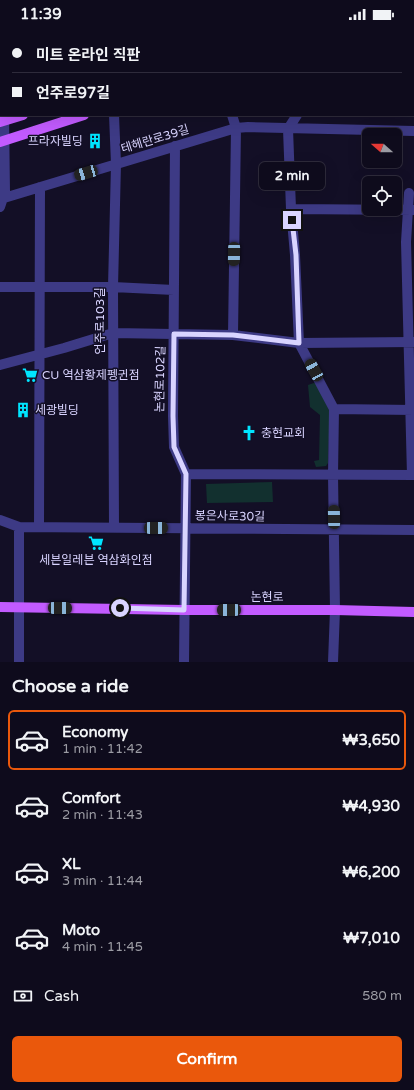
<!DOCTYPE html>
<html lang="en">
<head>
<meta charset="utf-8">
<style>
  body { margin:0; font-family:"Varela Round","Noto Sans KR",sans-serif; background:#171425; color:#f1f3f6; height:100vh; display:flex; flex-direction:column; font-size:15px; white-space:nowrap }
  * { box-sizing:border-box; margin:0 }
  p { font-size:13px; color:#9b9ba3 }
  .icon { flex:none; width:22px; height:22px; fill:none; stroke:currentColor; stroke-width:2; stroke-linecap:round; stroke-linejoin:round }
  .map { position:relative; height:634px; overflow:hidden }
  .details { display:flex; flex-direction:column; background:#0e0b1c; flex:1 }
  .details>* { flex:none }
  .top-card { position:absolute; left:0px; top:0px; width:414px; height:88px; box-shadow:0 4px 16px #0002,0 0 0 1px #2e2b3b; display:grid; align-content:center; height:88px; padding:0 12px; background:#0e0b1c }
  .needle { width:26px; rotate:291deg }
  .tools { position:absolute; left:362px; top:100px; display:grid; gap:8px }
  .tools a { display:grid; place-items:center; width:40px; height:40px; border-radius:6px; background:#0e0b1c; box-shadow:0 4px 16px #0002,0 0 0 1px #2e2b3b; font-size:20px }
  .end { position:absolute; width:18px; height:18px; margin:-9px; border:5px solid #d9d4ff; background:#111; box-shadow:0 0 0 2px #111 }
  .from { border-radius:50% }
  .bubble { position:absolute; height:28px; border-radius:6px; background:#0e0b1c; box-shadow:0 4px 16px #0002,0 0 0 1px #2e2b3b; font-size:13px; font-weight:700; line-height:28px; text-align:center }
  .car { position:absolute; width:12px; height:24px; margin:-12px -6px; border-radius:5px; box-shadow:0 0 3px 1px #0007; background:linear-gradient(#222 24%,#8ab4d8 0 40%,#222 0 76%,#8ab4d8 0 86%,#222 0) }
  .top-card b { display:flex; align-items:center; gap:14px; height:38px; font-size:15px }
  .top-card b+b { border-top:1px solid #2e2b3b }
  .top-card i { width:10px; height:10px; background:#f1f3f6 }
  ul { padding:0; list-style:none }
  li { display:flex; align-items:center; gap:12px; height:60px; margin:0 8px 6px; padding:0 4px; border:2px solid transparent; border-radius:6px }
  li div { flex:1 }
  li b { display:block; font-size:15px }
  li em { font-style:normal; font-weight:700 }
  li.current { border-color:#ea580c }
  li>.icon { width:36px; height:36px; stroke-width:1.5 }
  h2 { padding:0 12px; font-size:18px; line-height:48px }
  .pay { display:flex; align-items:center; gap:10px; height:44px; padding:0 12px; font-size:15px }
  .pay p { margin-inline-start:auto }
  .button { display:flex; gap:8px; margin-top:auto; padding:8px 12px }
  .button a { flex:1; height:46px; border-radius:6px; background:#ea580c; color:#fff; font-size:16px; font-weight:700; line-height:46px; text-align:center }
  .status { display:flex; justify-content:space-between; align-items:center; height:28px; padding:0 20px; background:#0e0b1c; direction:ltr }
  .status svg { height:11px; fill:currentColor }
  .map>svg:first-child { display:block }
  .green { fill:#12302f }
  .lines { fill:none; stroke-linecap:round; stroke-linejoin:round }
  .minor { stroke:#3d3a85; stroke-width:10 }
  .major { stroke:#c25bff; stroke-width:10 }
  .route { stroke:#d9d4ff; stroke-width:5 }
  .labels { text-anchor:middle; stroke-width:3; stroke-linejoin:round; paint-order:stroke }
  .street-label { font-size:12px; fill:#d9d4ff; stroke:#130f26 }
  .poi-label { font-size:12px; fill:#d9d4ff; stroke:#130f26; text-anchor:start }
</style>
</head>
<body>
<div class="status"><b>11:39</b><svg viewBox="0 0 49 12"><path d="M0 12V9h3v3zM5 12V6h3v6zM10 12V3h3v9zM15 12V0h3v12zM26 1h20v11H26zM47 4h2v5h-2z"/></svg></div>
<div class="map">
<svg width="414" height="634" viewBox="0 0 414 634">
  <rect width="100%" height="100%" fill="#130f26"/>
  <path class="green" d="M314,355H316L330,384L328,435L326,438L316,439L314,433L319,432L320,387L310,379L308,357Z
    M272,454L273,474L207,475L206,456Z"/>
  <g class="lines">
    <path class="minor" d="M43,1V0
      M121,1L124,0
      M354,1L355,0
      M0,31L1,32
      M232,87L236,100L233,307
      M297,87L288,101L291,181L295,227L299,315L334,381L333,447L335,582L333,634
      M175,118L173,388L174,419L186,446L184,634
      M409,165L406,214L412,447
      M4,170L236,100L248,99L414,103
      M0,179L5,164L4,87
      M291,181L413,182
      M0,259H113L174,262
      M0,337L64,320L113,305L233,307L299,315L414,314
      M334,381L414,382
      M186,446L414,447
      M0,492L19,499L414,502
      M39,499L40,159
      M114,500L113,259L116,136L114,87
      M19,634V499"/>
    <path class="major" d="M413,24H414
      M413,39H414
      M0,94L23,87
      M0,114L84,87
      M0,579L184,582H335L414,584"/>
  </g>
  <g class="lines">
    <path class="route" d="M120,580L184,582L186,446L174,419L173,388L174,306L233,307L299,315L296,227L292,192"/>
  </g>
  <defs>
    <g id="building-bare" transform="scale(1.2)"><path d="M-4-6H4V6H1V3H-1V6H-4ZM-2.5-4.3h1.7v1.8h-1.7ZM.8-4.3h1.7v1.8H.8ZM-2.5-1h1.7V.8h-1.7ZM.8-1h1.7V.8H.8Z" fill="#00e5ff" stroke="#130f26" stroke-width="2.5" paint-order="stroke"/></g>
    <g id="supermarket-bare" transform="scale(1.2)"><path d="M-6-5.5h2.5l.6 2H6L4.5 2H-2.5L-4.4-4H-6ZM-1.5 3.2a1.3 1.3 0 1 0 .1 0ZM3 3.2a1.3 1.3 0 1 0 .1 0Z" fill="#00e5ff" stroke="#130f26" stroke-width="2.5" paint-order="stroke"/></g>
    <g id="church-bare" transform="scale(1.2)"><path d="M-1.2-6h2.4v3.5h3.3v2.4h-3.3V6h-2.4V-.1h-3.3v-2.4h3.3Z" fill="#00e5ff" stroke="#130f26" stroke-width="2.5" paint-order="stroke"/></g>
  </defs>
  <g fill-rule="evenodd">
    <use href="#building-bare" x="95" y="113"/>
    <use href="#supermarket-bare" x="30" y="347"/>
    <use href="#building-bare" x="23" y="382"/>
    <use href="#church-bare" x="249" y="405"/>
    <use href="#supermarket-bare" x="96" y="515"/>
  </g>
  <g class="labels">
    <g class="street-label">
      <text transform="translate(155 111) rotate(-17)" y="4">테헤란로39길</text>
      <text transform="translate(100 293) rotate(-90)" y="4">언주로103길</text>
      <text transform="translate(160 351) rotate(-89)" y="4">논현로102길</text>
      <text transform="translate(230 488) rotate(1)" y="4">봉은사로30길</text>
      <text x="267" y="573">논현로</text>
    </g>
    <g class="poi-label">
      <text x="83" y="117" text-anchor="end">프라자빌딩</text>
      <text x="42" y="351">CU 역삼황제펭귄점</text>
      <text x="35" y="386">세광빌딩</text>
      <text x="261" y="409">충현교회</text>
      <text x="96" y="536" text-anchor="middle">세븐일레븐 역삼화인점</text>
    </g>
  </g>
</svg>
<div class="tools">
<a><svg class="needle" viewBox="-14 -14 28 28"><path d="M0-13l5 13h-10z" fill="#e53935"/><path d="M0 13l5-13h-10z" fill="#9b9ba3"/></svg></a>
<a><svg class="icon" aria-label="locate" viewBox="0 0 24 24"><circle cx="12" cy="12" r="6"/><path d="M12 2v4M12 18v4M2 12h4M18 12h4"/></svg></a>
</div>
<i class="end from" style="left:120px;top:580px"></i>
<i class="end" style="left:292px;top:192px"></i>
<div class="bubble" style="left:259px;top:134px;width:66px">2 min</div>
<i class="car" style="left:86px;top:145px;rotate:254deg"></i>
<i class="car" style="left:234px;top:226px;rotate:181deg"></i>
<i class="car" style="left:314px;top:342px;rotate:331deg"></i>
<i class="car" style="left:334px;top:489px;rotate:359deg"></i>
<i class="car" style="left:156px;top:500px;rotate:90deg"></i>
<i class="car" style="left:60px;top:580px;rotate:91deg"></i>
<i class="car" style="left:229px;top:582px;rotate:270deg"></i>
<div class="top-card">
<b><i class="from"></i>미트 온라인 직판</b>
<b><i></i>언주로97길</b>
</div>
</div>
<section class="details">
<h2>Choose a ride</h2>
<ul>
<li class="current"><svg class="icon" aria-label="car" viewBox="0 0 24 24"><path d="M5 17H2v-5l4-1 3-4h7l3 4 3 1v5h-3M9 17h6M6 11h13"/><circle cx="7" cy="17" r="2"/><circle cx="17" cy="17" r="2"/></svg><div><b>Economy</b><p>1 min · 11:42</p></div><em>₩3,650</em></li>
<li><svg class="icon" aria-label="car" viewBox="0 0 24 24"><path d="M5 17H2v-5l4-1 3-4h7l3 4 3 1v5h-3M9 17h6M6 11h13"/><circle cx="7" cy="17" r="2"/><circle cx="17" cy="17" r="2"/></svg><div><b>Comfort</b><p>2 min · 11:43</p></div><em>₩4,930</em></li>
<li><svg class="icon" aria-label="car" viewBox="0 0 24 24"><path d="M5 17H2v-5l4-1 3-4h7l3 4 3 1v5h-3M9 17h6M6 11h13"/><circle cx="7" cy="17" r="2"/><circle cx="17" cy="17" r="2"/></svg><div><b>XL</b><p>3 min · 11:44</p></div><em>₩6,200</em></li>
<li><svg class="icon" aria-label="car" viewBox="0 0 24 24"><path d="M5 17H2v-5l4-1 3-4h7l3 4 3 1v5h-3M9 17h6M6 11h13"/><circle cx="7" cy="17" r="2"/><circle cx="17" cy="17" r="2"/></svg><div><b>Moto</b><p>4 min · 11:45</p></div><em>₩7,010</em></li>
</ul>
<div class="pay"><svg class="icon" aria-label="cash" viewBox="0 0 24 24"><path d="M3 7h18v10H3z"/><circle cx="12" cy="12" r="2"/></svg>Cash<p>580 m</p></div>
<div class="button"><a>Confirm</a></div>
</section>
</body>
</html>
